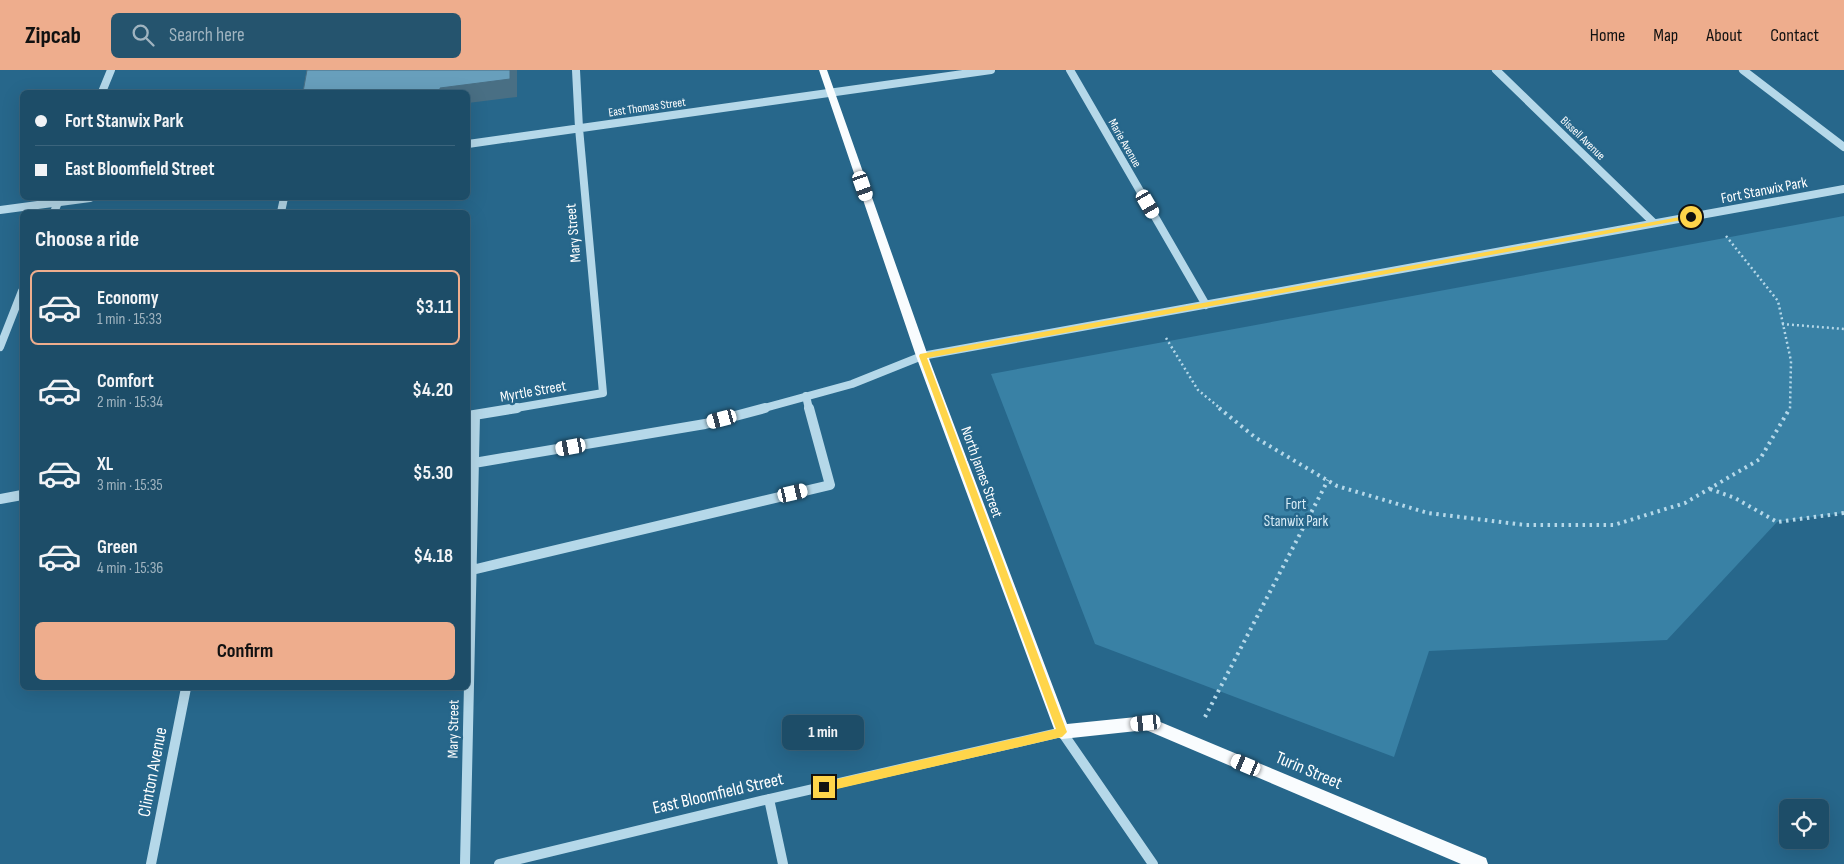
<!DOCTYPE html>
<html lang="en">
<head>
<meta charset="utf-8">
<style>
  body { margin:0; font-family:"Sofia Sans Condensed",sans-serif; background:#25546e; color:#f1f3f6; height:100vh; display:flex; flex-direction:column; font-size:19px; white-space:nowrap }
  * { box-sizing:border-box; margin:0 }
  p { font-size:16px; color:#a0b4c0 }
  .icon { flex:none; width:28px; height:28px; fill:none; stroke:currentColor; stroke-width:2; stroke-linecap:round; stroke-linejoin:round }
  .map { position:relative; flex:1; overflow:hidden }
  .drawer { position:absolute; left:20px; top:140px; width:450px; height:480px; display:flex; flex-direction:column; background:#1d4d68; border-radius:8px; box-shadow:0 5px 20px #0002,0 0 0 1px #3b647c }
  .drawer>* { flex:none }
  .guide { position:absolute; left:20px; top:20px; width:450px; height:110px; border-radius:8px; box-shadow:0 5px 20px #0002,0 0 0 1px #3b647c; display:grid; align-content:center; height:110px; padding:0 15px; background:#1d4d68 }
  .tools { position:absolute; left:1779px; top:729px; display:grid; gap:10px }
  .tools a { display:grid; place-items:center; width:50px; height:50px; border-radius:8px; background:#1d4d68; box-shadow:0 5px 20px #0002,0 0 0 1px #3b647c; font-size:25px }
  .end { position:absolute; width:22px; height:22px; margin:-11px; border:6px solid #ffd54a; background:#111; box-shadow:0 0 0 2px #111 }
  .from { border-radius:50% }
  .bubble { position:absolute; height:35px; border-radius:8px; background:#1d4d68; box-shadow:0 5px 20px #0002,0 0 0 1px #3b647c; font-size:16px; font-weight:700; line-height:35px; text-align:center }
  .car { position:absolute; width:15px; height:30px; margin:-15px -8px; border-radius:6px; box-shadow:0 0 4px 1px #0007; background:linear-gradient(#fff 24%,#345 0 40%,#fff 0 76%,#345 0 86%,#fff 0) }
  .guide b { display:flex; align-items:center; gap:18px; height:48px; font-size:19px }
  .guide b+b { border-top:1px solid #3b647c }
  .guide i { width:12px; height:12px; background:#f1f3f6 }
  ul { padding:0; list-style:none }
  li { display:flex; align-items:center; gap:15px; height:75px; margin:0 10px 8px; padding:0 5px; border:2px solid transparent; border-radius:8px }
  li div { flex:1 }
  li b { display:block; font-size:19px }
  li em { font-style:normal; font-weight:700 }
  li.selected { border-color:#eead8d }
  li>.icon { width:45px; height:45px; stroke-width:1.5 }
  h2 { padding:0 15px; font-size:22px; line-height:60px }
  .button { display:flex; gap:10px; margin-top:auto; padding:10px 15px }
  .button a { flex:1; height:58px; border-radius:8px; background:#eead8d; color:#111; font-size:20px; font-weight:700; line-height:58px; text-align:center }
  header { display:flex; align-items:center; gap:30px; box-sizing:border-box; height:70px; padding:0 25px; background:#eead8d; color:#111 }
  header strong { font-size:24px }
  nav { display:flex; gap:28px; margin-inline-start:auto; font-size:18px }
  .search { width:350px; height:45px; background:#25546e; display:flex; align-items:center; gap:12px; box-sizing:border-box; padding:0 18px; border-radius:8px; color:#a0b4c0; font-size:19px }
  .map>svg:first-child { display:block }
  .green { fill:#3981a5 }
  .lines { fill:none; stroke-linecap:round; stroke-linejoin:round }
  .path-far1 { stroke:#b5d8e9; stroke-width:2.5; stroke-dasharray:2 3; stroke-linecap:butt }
  .path { stroke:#b5d8e9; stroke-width:4; stroke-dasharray:2.5 4.5; stroke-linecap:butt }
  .minor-far1 { stroke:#b5d8e9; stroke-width:8 }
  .minor { stroke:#b5d8e9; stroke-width:10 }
  .major { fill:#f9fcfe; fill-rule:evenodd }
  .shaded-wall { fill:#496f84 }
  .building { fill:#689fbc; stroke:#496f84 }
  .route { fill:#ffd54a }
  .labels { text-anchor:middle; stroke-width:5; stroke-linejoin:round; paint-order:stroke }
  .far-street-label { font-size:12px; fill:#fff; stroke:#27678b }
  .street-label { font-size:15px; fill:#fff; stroke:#27678b }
  .park-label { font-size:15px; fill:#d9edf7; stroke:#27678b }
  .near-street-label { font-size:18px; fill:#fff; stroke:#27678b }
</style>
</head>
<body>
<header>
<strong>Zipcab</strong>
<div class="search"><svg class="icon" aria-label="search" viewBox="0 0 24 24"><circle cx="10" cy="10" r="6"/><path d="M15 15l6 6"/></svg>Search here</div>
<nav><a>Home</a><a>Map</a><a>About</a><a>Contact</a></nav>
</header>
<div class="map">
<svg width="1844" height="794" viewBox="0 0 1844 794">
  <rect width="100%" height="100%" fill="#27678b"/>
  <path class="green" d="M1844,146V443L1777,452L1667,570L1429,581L1394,687L1095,574L991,304Z"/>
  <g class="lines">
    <path class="path-far1" d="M1726,166L1778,231L1791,291L1790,339
      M1782,254L1844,259
      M1166,268L1198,320L1221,339"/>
    <path class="path" d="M1219,338L1256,368L1337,416L1428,443L1525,455H1614L1685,433L1760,389L1790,338
      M1710,419L1735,428L1777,452L1844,443
      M1205,647L1328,410"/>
    <path class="minor-far1" d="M1070,0L1206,235
      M1496,0L1654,153
      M1743,0L1844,77
      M102,22L111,0
      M468,74L991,0
      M0,140L90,128
      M54,142L60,128
      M281,142L284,128
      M0,277L22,221
      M806,326L809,339
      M510,339L603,323L579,58L576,0
      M761,339L852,314L922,286L1844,119"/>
    <path class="minor" d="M468,346L517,338
      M474,393L705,354L765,338
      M0,429L22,425
      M472,500L830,415L809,338
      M769,729L783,794
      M151,794L186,618
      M465,794L475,345
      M499,794L769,729L1062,662L1153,794"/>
    <path class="major" d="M819,0H827L928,286L1067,654L1146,646L1486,788L1488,794H1461L1146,660L1062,669L1057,667L916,286Z"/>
  </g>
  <path class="shaded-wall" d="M510,0H517V27L468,33V22H421Z"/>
  <path class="building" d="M307,0H510V9L440,18V20L421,22H303Z"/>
  <path class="route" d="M1691,145L1694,147L1693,148L927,288L1067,662L1062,667L824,722L820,720L819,717L824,712L1056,659L919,286L920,284Z"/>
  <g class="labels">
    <g class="far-street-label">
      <text transform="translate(647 37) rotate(-8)" y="4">East Thomas Street</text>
      <text transform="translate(1583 68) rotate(44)" y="4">Bissell Avenue</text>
      <text transform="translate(1125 73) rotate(60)" y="4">Marie Avenue</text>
    </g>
    <g class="street-label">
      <text transform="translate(1764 120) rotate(-11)" y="5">Fort Stanwix Park</text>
      <text transform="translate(573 163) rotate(-95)" y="5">Mary Street</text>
      <text transform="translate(533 321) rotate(-10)" y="5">Myrtle Street</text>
      <text transform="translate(982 402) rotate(70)" y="5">North James Street</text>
      <text transform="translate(453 659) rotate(-89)" y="5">Mary Street</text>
    </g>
    <g class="park-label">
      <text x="1296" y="439">Fort<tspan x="1296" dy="17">Stanwix Park</tspan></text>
    </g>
    <g class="near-street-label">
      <text transform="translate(1309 700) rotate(23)" y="6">Turin Street</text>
      <text transform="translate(152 702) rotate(-79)" y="6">Clinton Avenue</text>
      <text transform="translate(718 723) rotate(-13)" y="6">East Bloomfield Street</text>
    </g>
  </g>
</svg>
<div class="tools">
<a><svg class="icon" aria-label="locate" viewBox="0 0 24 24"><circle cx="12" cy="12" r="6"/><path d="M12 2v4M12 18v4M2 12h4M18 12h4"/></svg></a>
</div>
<i class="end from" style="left:1691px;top:147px"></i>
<i class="end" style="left:824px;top:717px"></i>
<div class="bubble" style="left:782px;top:645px;width:82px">1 min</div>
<i class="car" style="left:863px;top:116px;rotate:161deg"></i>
<i class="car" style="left:1148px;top:134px;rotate:150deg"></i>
<i class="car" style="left:722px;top:349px;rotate:255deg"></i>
<i class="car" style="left:571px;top:377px;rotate:260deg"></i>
<i class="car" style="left:793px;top:423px;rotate:77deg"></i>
<i class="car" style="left:1146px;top:653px;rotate:264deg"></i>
<i class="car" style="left:1246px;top:695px;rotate:293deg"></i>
<div class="guide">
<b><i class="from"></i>Fort Stanwix Park</b>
<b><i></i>East Bloomfield Street</b>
</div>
<section class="drawer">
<h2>Choose a ride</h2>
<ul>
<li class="selected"><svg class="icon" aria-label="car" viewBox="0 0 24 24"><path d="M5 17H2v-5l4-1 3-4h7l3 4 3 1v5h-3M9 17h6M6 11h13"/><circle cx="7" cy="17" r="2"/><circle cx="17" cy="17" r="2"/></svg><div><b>Economy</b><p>1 min · 15:33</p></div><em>$3.11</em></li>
<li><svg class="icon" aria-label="car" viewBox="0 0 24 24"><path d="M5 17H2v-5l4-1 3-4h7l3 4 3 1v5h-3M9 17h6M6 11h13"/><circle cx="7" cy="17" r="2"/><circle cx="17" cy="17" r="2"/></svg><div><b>Comfort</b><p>2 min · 15:34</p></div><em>$4.20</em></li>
<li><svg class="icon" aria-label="car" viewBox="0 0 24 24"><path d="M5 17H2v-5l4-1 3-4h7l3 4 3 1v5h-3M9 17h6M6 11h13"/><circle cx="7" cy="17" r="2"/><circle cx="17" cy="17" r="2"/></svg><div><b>XL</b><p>3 min · 15:35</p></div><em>$5.30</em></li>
<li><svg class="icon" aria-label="car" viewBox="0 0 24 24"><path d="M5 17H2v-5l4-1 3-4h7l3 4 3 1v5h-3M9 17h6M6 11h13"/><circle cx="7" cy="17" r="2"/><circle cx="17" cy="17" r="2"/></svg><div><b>Green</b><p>4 min · 15:36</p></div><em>$4.18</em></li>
</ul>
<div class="button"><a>Confirm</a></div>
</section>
</div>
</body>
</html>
